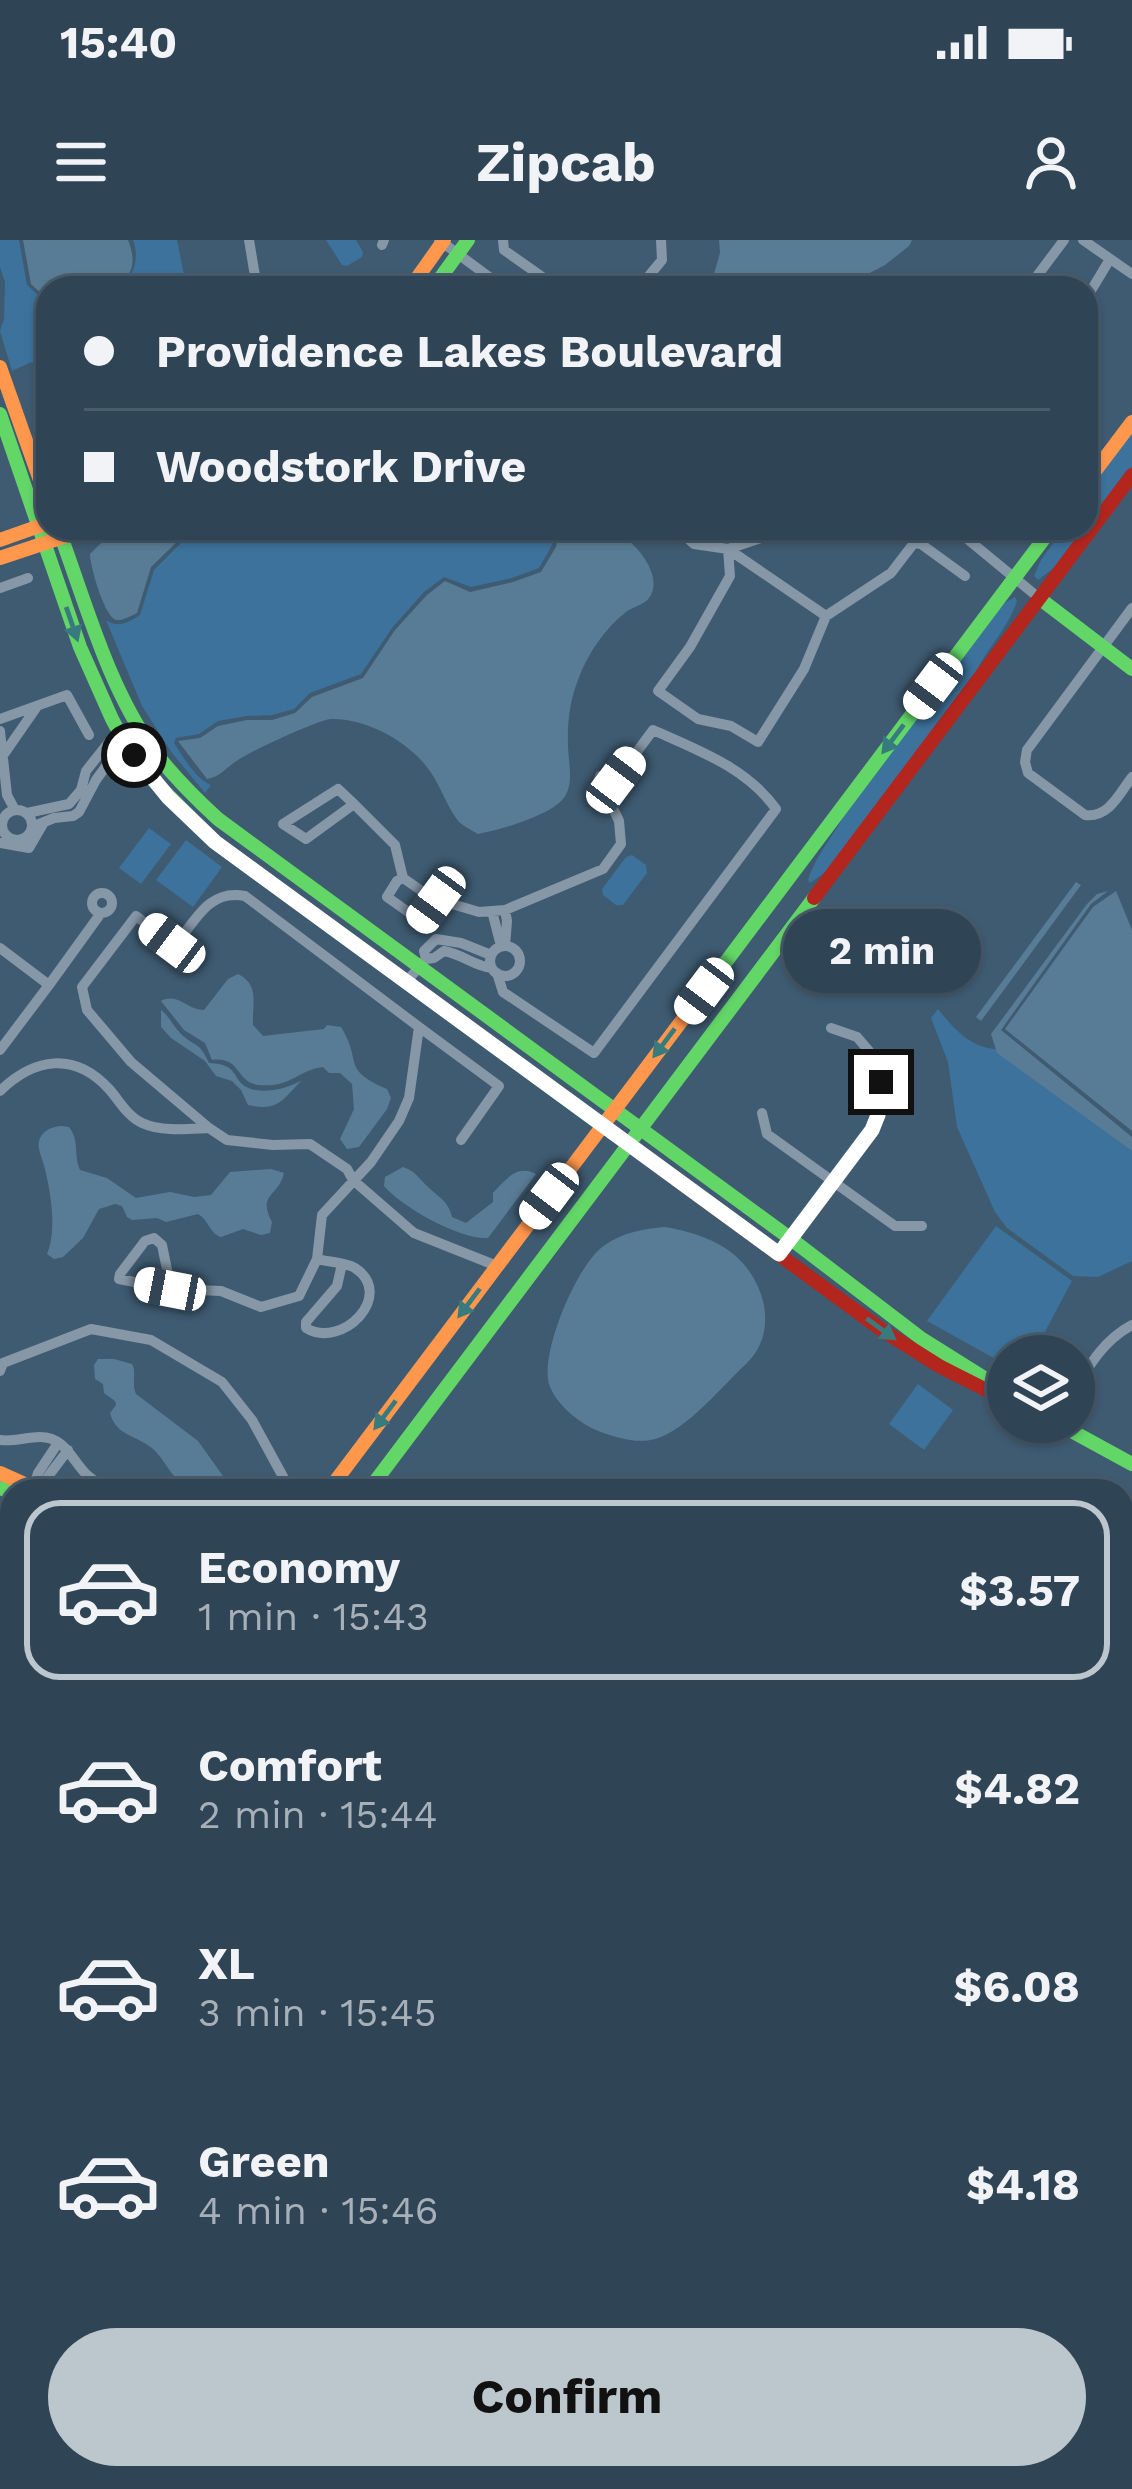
<!DOCTYPE html>
<html lang="en">
<head>
<meta charset="utf-8">
<style>
  body { margin:0; font-family:"Work Sans",sans-serif; background:#374b5b; color:#f1f3f6; height:100vh; display:flex; flex-direction:column; font-size:45px; white-space:nowrap }
  * { box-sizing:border-box; margin:0 }
  p { font-size:39px; color:#a7b0b9 }
  .icon { flex:none; width:66px; height:66px; fill:none; stroke:currentColor; stroke-width:2; stroke-linecap:round; stroke-linejoin:round }
  .map { position:relative; flex:1; overflow:hidden }
  .details { position:absolute; left:0px; top:1239px; width:1134px; height:1011px; display:flex; flex-direction:column; background:#2f4455; border-radius:36px 36px 0 0; box-shadow:0 3px 9px #0004,0 0 0 3px #4a5c6c }
  .details>* { flex:none }
  .guide { position:absolute; left:36px; top:36px; width:1062px; height:264px; border-radius:36px; box-shadow:0 3px 9px #0004,0 0 0 3px #4a5c6c; display:grid; align-content:center; height:264px; padding:0 48px; background:#2f4455 }
  .tools { position:absolute; left:987px; top:1095px; display:grid; gap:24px }
  .tools a { display:grid; place-items:center; width:108px; height:108px; border-radius:50%; background:#2f4455; box-shadow:0 3px 9px #0004,0 0 0 3px #4a5c6c; font-size:60px }
  .end { position:absolute; width:54px; height:54px; margin:-27px; border:15px solid #fff; background:#111; box-shadow:0 0 0 6px #111 }
  .from { border-radius:50% }
  .bubble { position:absolute; height:84px; border-radius:42px; background:#2f4455; box-shadow:0 3px 9px #0004,0 0 0 3px #4a5c6c; font-size:39px; font-weight:700; line-height:84px; text-align:center }
  .car { position:absolute; width:36px; height:72px; margin:-36px -18px; border-radius:15px; box-shadow:0 0 9px 3px #0007; background:linear-gradient(#fff 24%,#345 0 40%,#fff 0 76%,#345 0 86%,#fff 0) }
  .guide b { display:flex; align-items:center; gap:42px; height:114px; font-size:45px }
  .guide b+b { border-top:3px solid #4a5c6c }
  .guide i { width:30px; height:30px; background:#f1f3f6 }
  ul { padding:21px 0 0; list-style:none }
  li { display:flex; align-items:center; gap:36px; height:180px; margin:0 24px 18px; padding:0 24px; border:6px solid transparent; border-radius:36px }
  li div { flex:1 }
  li b { display:block; font-size:45px }
  li em { font-style:normal; font-weight:700 }
  li.active { border-color:#bcc6cd }
  li>.icon { width:108px; height:108px; stroke-width:1.5 }
  .cta { display:flex; gap:24px; margin-top:auto; padding:24px 48px }
  .cta a { flex:1; height:138px; border-radius:72px; background:#bcc6cd; color:#111; font-size:48px; font-weight:700; line-height:138px; text-align:center }
  .status { display:flex; justify-content:space-between; align-items:center; height:84px; padding:0 60px; background:#2f4455; direction:ltr }
  .status svg { height:33px; fill:currentColor }
  header { display:flex; justify-content:space-between; align-items:center; height:156px; padding:0 48px; background:#2f4455; font-size:54px; font-weight:700 }
  .map>svg:first-child { display:block }
  .green { fill:#3c729b }
  .water { fill:#597c96 }
  .lines { fill:none; stroke-linecap:round; stroke-linejoin:round }
  .street { stroke:#8697a7; stroke-width:10 }
  .fast { stroke:#63d668; stroke-width:14 }
  .slow { stroke:#ff974d; stroke-width:14 }
  .jam { stroke:#b3261e; stroke-width:14 }
  .oneway { fill:#387b7e }
  .route { stroke:#fff; stroke-width:15 }
</style>
</head>
<body>
<div class="status"><b>15:40</b><svg viewBox="0 0 49 12"><path d="M0 12V9h3v3zM5 12V6h3v6zM10 12V3h3v9zM15 12V0h3v12zM26 1h20v11H26zM47 4h2v5h-2z"/></svg></div>
<header><svg class="icon" aria-label="menu" viewBox="0 0 24 24"><path d="M4 6h16M4 12h16M4 18h16"/></svg>Zipcab<svg class="icon" aria-label="person" viewBox="0 0 24 24"><circle cx="12" cy="8" r="4"/><path d="M4 21q1-7 8-7t8 7"/></svg></header>
<div class="map">
<svg width="1132" height="2249" viewBox="0 0 1132 2249">
  <rect width="100%" height="100%" fill="#3f5b71"/>
  <path class="green" d="M0,0H19L27,45L48,64V119L29,123L12,131L0,91L4,79L5,42L0,27Z
    M133,0H177L184,35L183,48H118C134,38 140,18 133,0Z
    M326,0H356L363,12L362,17L347,26L342,25Z
    M1132,189V226L1086,287V250Z
    M192,288H416L431,296L447,288H555L552,305L539,328L512,338L471,347L444,337L424,352L392,388L361,434L310,453L294,469L272,475L247,476L218,481L199,494L176,498L174,503C183,517 196,539 211,545L205,553L172,513L142,466L106,380C118,389 129,382 140,375L154,330L186,298Z
    M1064,288H1086L1055,327L1038,340L1034,336L1041,320Z
    M1015,357L1017,361C1008,389 986,409 974,436L826,632L810,643L808,640C817,612 838,591 850,564L992,375L1006,362Z
    M149,588L171,604L141,644L119,628Z
    M186,600L222,627L193,667L156,640Z
    M632,615L646,625L647,633L623,665H616L603,655L602,649L626,617Z
    M938,769C954,789 970,807 995,809L1132,911V1021L1098,1037L1073,1036L1007,988L995,972L957,887L948,822L931,778Z
    M996,986L1072,1041L1032,1116H1008V1126L927,1081Z
    M918,1144L953,1170L924,1210L889,1184Z"/>
  <path class="water" d="M23,0H128C151,58 81,48 48,48V60L31,44Z
    M719,0H912L909,6L885,25L841,48H710L720,13Z
    M143,288H187L183,296L151,327L137,373C133,375 122,381 117,380C105,379 90,326 90,314L102,302Z
    M559,288C574,288 592,285 606,288C628,292 667,334 649,358C644,365 632,367 626,372C604,389 587,415 578,440C570,460 567,483 568,505C568,522 575,544 563,559C549,576 499,590 478,594C470,589 460,585 456,578C440,554 439,537 416,515C395,495 361,478 331,479C318,480 251,511 238,520C225,528 222,536 207,539L178,501L200,498L218,486L247,480H272L295,473L312,457L363,438L395,390L427,355L445,341L470,352L513,342L541,332L556,307Z
    M1076,642L1081,645L981,781L976,777Z
    M1108,651L1091,664L1001,790L1132,897V911L997,813L991,794L1087,664L1097,654Z
    M1116,651L1132,690V891L1005,789L1093,667Z
    M238,734C260,745 252,764 253,785L263,796L324,789L327,785L341,787C363,822 340,829 387,849L391,858L387,869L359,907L347,909L340,899L354,869L352,844L340,833H329L323,827C298,830 291,848 259,845C235,843 242,816 212,820L205,803L184,790L161,761C178,752 187,770 204,770L228,739Z
    M161,770C170,777 173,786 181,794C196,808 199,801 209,823C242,824 230,842 251,849C266,854 289,848 302,840C283,859 279,872 248,865L241,850L232,841L216,836L205,821L171,798L161,787Z
    M61,886L69,887C80,901 73,915 80,930L107,938L136,958L170,952L194,957L211,955L230,932L271,929L284,933C278,958 257,953 272,982L270,993L261,995L243,989L221,997C209,993 209,980 198,974L166,982L157,978L132,980L127,977L122,966L115,964L99,969L83,998L63,1017L54,1019L47,1014C57,990 51,954 45,929C43,920 37,909 39,901C42,890 52,887 61,886Z
    M403,927C416,932 417,936 427,946C438,957 448,960 452,977L466,983L493,962V953C505,940 517,924 536,934L488,998C460,1000 402,967 384,946L385,937Z
    M665,987C687,991 706,996 725,1008C763,1032 782,1090 746,1124C721,1147 687,1190 655,1199C637,1204 618,1198 601,1192C581,1185 556,1165 549,1144C540,1113 577,1023 605,1005C624,992 643,989 665,987Z
    M98,1119H114L132,1124C137,1132 131,1144 136,1154L198,1201L223,1236L220,1244C210,1249 202,1253 192,1249C171,1241 167,1221 152,1208C136,1195 116,1196 110,1173L116,1165L115,1161L104,1153L103,1144L95,1139L94,1125Z
    M1132,1824V2018L1122,1898V1826Z
    M873,2238H1007L993,2249H875Z"/>
  <g class="lines">
    <path class="street" d="M249,0L257,48
      M439,0L504,48
      M503,0L504,10L558,48
      M1083,0L1132,34
      M382,5L384,0
      M639,48L662,20L661,0
      M898,48L907,41L918,48
      M1028,48L1064,0
      M1086,59L1110,19
      M676,288L694,304L728,309L826,376
      M780,288L764,297L728,309L730,336L690,407L658,451L698,479L731,486L758,502L804,429L826,376L891,333L914,303L911,288
      M954,288L1039,358
      M914,303L921,304L965,336
      M0,348L28,338
      M1132,368L1027,510L1025,522L1028,533L1085,575C1109,578 1119,554 1132,537
      M0,479L67,455L89,495
      M0,491L7,555L15,570
      M2,517L36,468
      M354,564L338,549L283,584L306,599L354,564L395,605L403,638L432,658L479,672L505,670L603,629L621,604L619,581L611,564L616,540L653,490C698,510 747,528 776,569L594,813L503,752L497,733
      M611,564L592,558L600,536L616,540
      M2 585a15 15 0 1 1 30 0a15 15 0 1 1-30 0Z
      M27,573L69,564L81,550L86,531L109,502H117L139,487
      M32,587L54,578L73,576L79,572L96,540L117,511V502
      M0,603L29,608L43,584
      M403,638L397,641L387,657L421,681L437,660
      M92 663a10 10 0 1 1 20 0a10 10 0 1 1-20 0Z
      M505,670L507,681L505,706
      M492,671L501,706
      M490 721a15 15 0 1 1 30 0a15 15 0 1 1-30 0Z
      M0,708L49,745L0,810
      M426,719L424,711L436,699L461,703L491,715
      M407,741L426,719L434,718L444,711C462,714 474,726 492,728
      M49,745L101,673
      M419,787L499,846L461,900
      M0,851C34,818 74,811 109,849C119,860 127,876 142,883C162,892 187,889 209,888
      M762,873L767,894L895,986H922
      M780,1014L862,904L878,875L881,842L877,826L869,811L857,797L831,788
      M317,1019C328,1022 345,1022 355,1028C396,1055 342,1110 306,1088V1082L337,1046L342,1024
      M171,1049L162,1005L154,998L145,1001L120,1034L119,1039L171,1049L221,1051L261,1067L299,1056L317,1019L322,975L371,922L399,881L409,858L419,787L245,656C211,649 197,677 178,702L172,703L136,676L82,747L87,770L131,822L209,888L227,900L273,905L310,904L347,929L353,940L414,993L497,1026
      M0,1131L3,1123L91,1089L151,1100L222,1142L252,1180L287,1244L283,1251
      M1074,1151C1090,1124 1104,1100 1132,1085
      M0,1200C14,1202 26,1197 40,1197C64,1197 71,1218 85,1233C92,1240 102,1245 109,1251
      M32,1251L38,1233L58,1203
      M37,1251L68,1210
      M1020,1251H1021
      M1122,1275L1132,1261
      M0,1313L12,1292
      M1122,1313L1132,1321
      M1122,1485L1132,1478
      M0,1518L12,1514
      M1122,1638L1132,1634
      M1122,1753L1132,1750
      M1122,2191L1132,2205
      M1122,2235L1132,2228
      M397,2238L403,2249
      M549,2238L552,2249
      M662,2238L663,2249
      M333,2249L350,2238
      M1101,2249L1117,2238"/>
    <path class="fast" d="M433,48L468,0
      M0,174L80,407L112,479L125,503L149,536L215,602L617,896
      M58,288C86,363 107,445 154,511C173,536 195,558 218,579L791,999L922,1099L1008,1153
      M1039,358L1132,429
      M686,775L1052,288
      M1055,1182L1132,1224
      M0,1248L12,1253
      M368,1251L814,658
      M0,1694L12,1677
      M0,1733L12,1717
      M480,2238L483,2249"/>
    <path class="slow" d="M410,48L444,0
      M0,127L48,263
      M1086,243L1132,182
      M0,300L48,283
      M0,318L90,288
      M0,1233L40,1251
      M328,1251L686,775
      M1122,1567L1132,1562"/>
    <path class="jam" d="M814,658L1132,235
      M617,896L882,1090L939,1126L1008,1161"/>
  </g>
  <defs><path id="oneway-solid" d="M-6-.8H1V-3.2L6.5 0L1 3.2V.8H-6Z" transform="scale(3)"/></defs>
  <g class="oneway">
    <use href="#oneway-solid" transform="translate(72 384) rotate(71)"/>
    <use href="#oneway-solid" transform="translate(893 499) rotate(127)"/>
    <use href="#oneway-solid" transform="translate(664 803) rotate(127)"/>
    <use href="#oneway-solid" transform="translate(469 1063) rotate(127)"/>
    <use href="#oneway-solid" transform="translate(881 1089) rotate(36)"/>
    <use href="#oneway-solid" transform="translate(385 1175) rotate(127)"/>
  </g>
  <g class="lines">
    <path class="route" d="M134,515L168,557L215,602L779,1014L872,890L878,875L881,842"/>
  </g>
</svg>
<div class="tools">
<a><svg class="icon" aria-label="layers" viewBox="0 0 24 24"><path d="M12 4l9 5-9 5-9-5zM3 14l9 5 9-5"/></svg></a>
</div>
<i class="end from" style="left:134px;top:515px"></i>
<i class="end" style="left:881px;top:842px"></i>
<div class="bubble" style="left:783px;top:669px;width:198px">2 min</div>
<i class="car" style="left:933px;top:446px;rotate:217deg"></i>
<i class="car" style="left:616px;top:540px;rotate:37deg"></i>
<i class="car" style="left:436px;top:660px;rotate:216deg"></i>
<i class="car" style="left:172px;top:703px;rotate:307deg"></i>
<i class="car" style="left:704px;top:751px;rotate:217deg"></i>
<i class="car" style="left:549px;top:956px;rotate:217deg"></i>
<i class="car" style="left:170px;top:1049px;rotate:281deg"></i>
<div class="guide">
<b><i class="from"></i>Providence Lakes Boulevard</b>
<b><i></i>Woodstork Drive</b>
</div>
<section class="details">
<ul>
<li class="active"><svg class="icon" aria-label="car" viewBox="0 0 24 24"><path d="M5 17H2v-5l4-1 3-4h7l3 4 3 1v5h-3M9 17h6M6 11h13"/><circle cx="7" cy="17" r="2"/><circle cx="17" cy="17" r="2"/></svg><div><b>Economy</b><p>1 min · 15:43</p></div><em>$3.57</em></li>
<li><svg class="icon" aria-label="car" viewBox="0 0 24 24"><path d="M5 17H2v-5l4-1 3-4h7l3 4 3 1v5h-3M9 17h6M6 11h13"/><circle cx="7" cy="17" r="2"/><circle cx="17" cy="17" r="2"/></svg><div><b>Comfort</b><p>2 min · 15:44</p></div><em>$4.82</em></li>
<li><svg class="icon" aria-label="car" viewBox="0 0 24 24"><path d="M5 17H2v-5l4-1 3-4h7l3 4 3 1v5h-3M9 17h6M6 11h13"/><circle cx="7" cy="17" r="2"/><circle cx="17" cy="17" r="2"/></svg><div><b>XL</b><p>3 min · 15:45</p></div><em>$6.08</em></li>
<li><svg class="icon" aria-label="car" viewBox="0 0 24 24"><path d="M5 17H2v-5l4-1 3-4h7l3 4 3 1v5h-3M9 17h6M6 11h13"/><circle cx="7" cy="17" r="2"/><circle cx="17" cy="17" r="2"/></svg><div><b>Green</b><p>4 min · 15:46</p></div><em>$4.18</em></li>
</ul>
<div class="cta"><a>Confirm</a></div>
</section>
</div>
</body>
</html>
